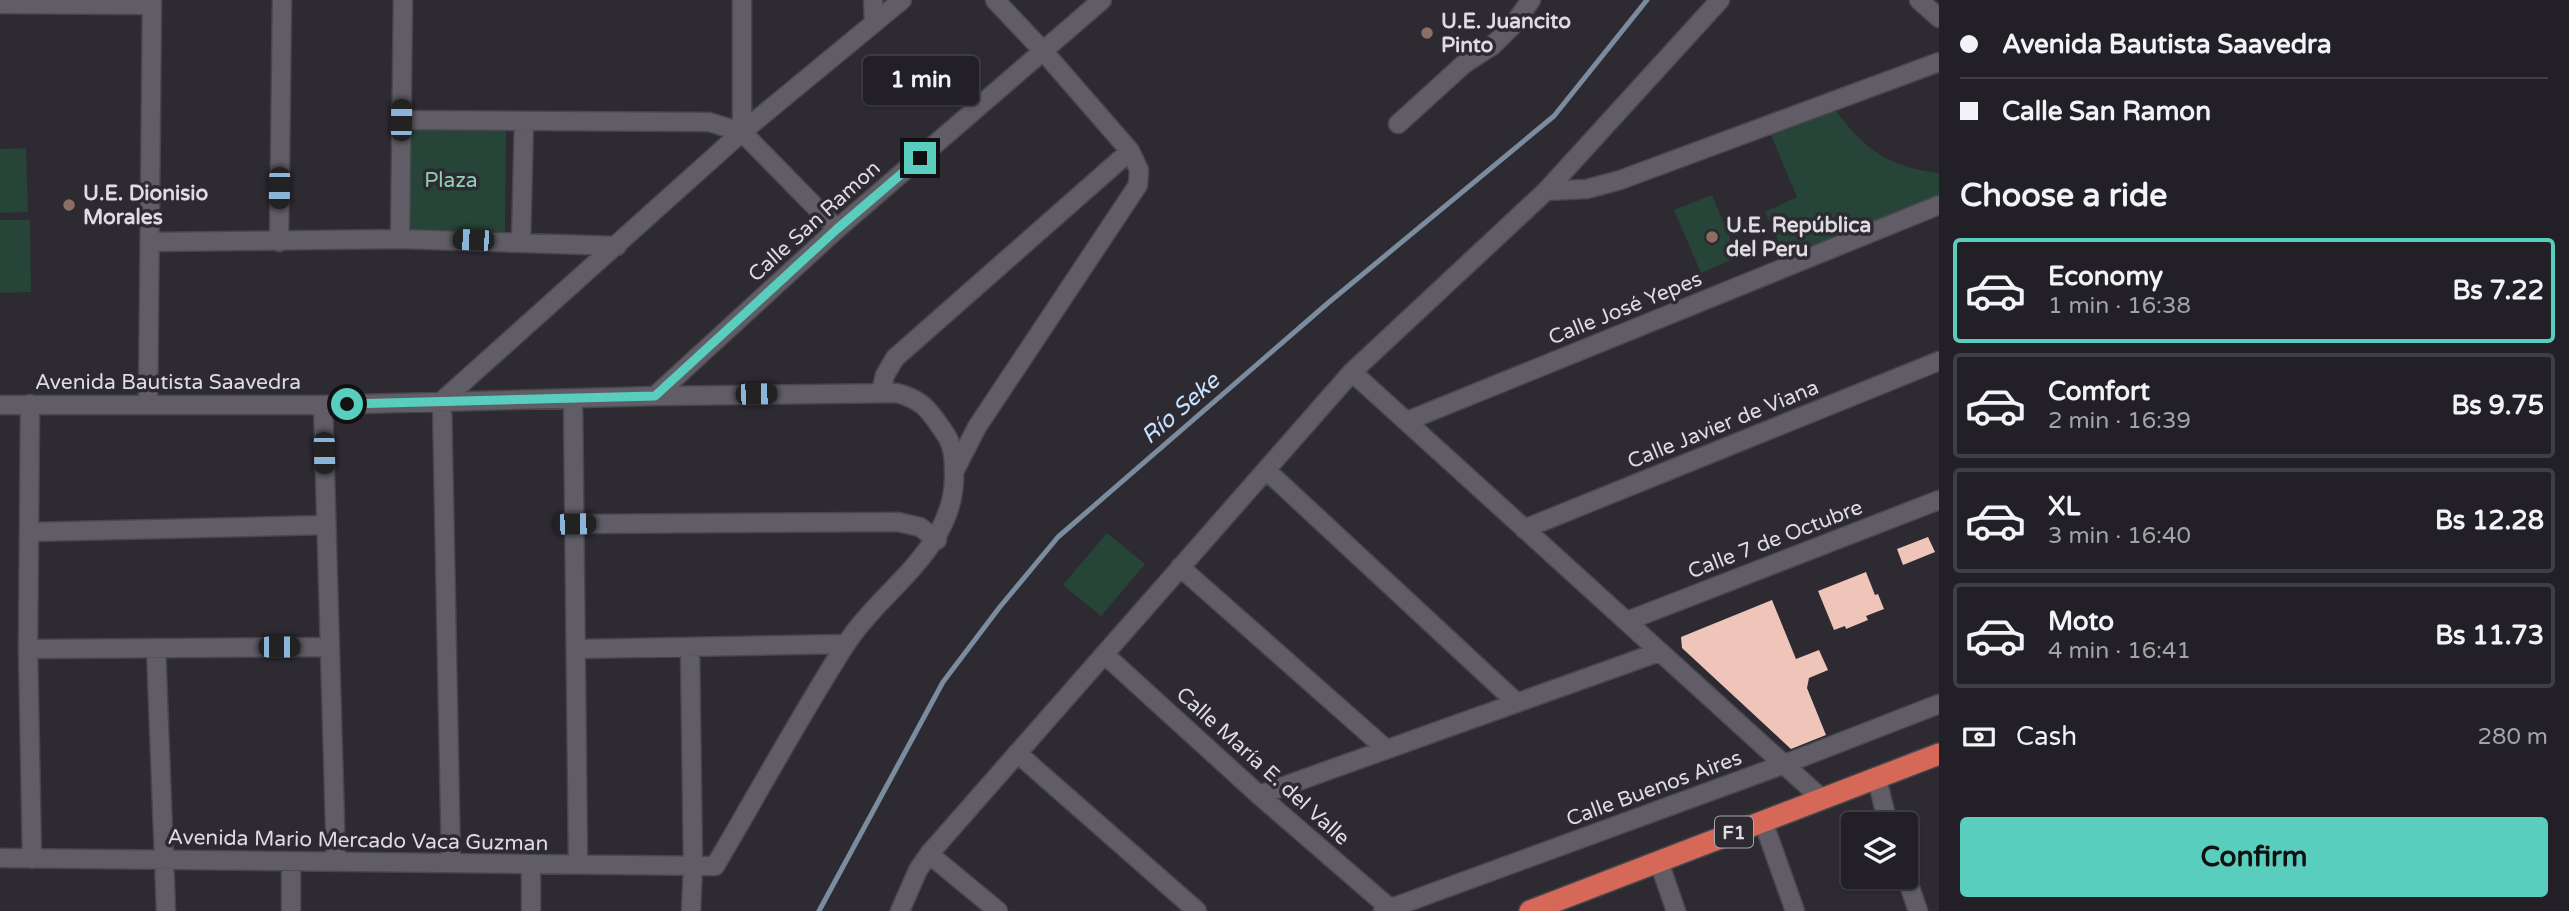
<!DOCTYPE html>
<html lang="en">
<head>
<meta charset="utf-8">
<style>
  body { margin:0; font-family:"Varela Round",sans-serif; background:#2a282e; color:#f1f3f6; height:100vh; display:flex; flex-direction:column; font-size:26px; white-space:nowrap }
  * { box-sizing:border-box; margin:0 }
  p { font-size:23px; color:#a2a3a7 }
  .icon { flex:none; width:38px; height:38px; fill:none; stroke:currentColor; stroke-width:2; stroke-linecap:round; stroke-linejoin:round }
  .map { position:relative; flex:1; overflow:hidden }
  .drawer { display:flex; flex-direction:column; background:#222026; width:630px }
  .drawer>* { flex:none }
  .guide { display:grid; align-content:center; height:154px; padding:0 21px; background:#222026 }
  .controls { position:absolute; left:1841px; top:812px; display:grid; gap:14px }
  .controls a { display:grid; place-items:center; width:77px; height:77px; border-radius:7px; background:#222026; box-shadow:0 2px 5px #0004,0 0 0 2px #3f3e43; font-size:35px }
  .end { position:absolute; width:32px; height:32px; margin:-16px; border:9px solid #59cebe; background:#111; box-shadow:0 0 0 4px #111 }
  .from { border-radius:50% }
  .bubble { position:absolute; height:49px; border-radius:7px; background:#222026; box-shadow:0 2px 5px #0004,0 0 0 2px #3f3e43; font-size:23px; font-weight:700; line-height:49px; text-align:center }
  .car { position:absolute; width:21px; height:42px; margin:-21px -10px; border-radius:9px; box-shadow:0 0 5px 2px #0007; background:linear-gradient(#222 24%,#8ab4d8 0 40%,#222 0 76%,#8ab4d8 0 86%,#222 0) }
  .guide b { display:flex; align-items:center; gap:24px; height:66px; font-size:26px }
  .guide b+b { border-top:2px solid #3f3e43 }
  .guide i { width:18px; height:18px; background:#f1f3f6 }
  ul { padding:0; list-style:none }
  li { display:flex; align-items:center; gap:21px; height:105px; margin:0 14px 10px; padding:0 7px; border:4px solid #3f3e43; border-radius:7px }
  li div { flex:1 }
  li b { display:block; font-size:26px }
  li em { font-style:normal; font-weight:700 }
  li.selected { border-color:#59cebe }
  li>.icon { width:63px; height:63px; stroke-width:1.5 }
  h2 { padding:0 21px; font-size:32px; line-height:84px }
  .pay { display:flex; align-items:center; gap:18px; height:77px; padding:0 21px; font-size:26px }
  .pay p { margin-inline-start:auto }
  .button { display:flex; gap:14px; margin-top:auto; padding:14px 21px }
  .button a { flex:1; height:80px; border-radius:7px; background:#59cebe; color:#111; font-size:28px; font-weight:700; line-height:80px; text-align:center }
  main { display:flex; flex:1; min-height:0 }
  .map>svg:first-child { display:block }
  .green { fill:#264437 }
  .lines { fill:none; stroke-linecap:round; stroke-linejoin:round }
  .stream { stroke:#7a8c9e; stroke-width:5 }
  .building { fill:#eec5b8 }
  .minor-casing { stroke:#49474e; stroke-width:21 }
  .trunk-casing { stroke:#49474e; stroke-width:24 }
  .minor { stroke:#615d66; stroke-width:18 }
  .trunk { stroke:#d66857; stroke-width:21 }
  .route { stroke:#59cebe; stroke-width:9 }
  .education-dot { fill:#8d6e63; stroke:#2d2a32; stroke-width:2.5 }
  .labels { text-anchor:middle; stroke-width:7; stroke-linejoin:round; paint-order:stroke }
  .shield { fill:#2d2a32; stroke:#a9a7ac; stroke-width:2 }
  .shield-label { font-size:19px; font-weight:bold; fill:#dedce1 }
  .poi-label { font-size:21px; font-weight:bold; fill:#dedce1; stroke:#2d2a32; text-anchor:start }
  .park-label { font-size:21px; fill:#8ed0b2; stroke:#2d2a32 }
  .street-label { font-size:21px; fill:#dedce1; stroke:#2d2a32 }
  .water-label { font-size:23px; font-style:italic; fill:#c7e2fe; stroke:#2d2a32 }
</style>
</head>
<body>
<main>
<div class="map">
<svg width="1939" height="911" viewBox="0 0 1939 911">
  <rect width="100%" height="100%" fill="#2d2a32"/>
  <path class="green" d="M1831,111L1837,112C1864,150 1892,168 1939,173V200L1788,262L1765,212L1797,197L1771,135Z
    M401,126L506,130L505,234L397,230Z
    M26,148L28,212L0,213V149Z
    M1712,195L1738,257L1701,273L1674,210Z
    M0,220H30L31,292L0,293Z
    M1107,533L1145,564L1101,616L1063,585Z"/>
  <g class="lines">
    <path class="stream" d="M819,911L943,682L999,608L1058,537L1328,303L1554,116L1647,0"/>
  </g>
  <path class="building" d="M1928,537L1935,552L1903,565L1897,549Z
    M1866,572L1875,595L1878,594L1884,609L1866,616L1868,620L1846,629L1845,626L1834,630L1818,591Z
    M1772,600L1796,659L1819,650L1828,670L1809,678L1807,688L1826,735L1791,749L1682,648L1681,637Z"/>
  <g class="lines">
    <g class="minor-casing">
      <path id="minor" d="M742,0V132
        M873,0L874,23
        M1919,0L1939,18
        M0,4L152,5
        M401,120L709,122L742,132L837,229
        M1398,124L1464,64L1492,46L1513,25L1531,0
        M1546,191L1720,0
        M400,239L403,0
        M150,242L400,239L617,246
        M279,242L282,0
        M521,242L524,121
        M1352,372L1822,799
        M881,392L885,375L895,358L1130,151
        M655,396L837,229L1102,0
        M573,399L578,864
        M30,404L28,649L32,859
        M148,404L152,0
        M0,405H323L655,396L897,393C923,400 929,410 944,432C953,444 954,457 954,472C957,549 881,588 844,647C799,718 758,793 715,866L0,858
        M323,405L336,861
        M1407,421L1939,205
        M955,470L977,427L1138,185L1139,170L1130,151L1044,52L995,0
        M1266,470L1517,703
        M575,524L898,522L920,527L937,540
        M1524,529L1939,361
        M30,532L326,525
        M1180,567L1386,749
        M1627,621L1939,500
        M690,647L693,866L691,911
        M156,648L166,911
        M28,649L328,647
        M578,649L846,644
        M1104,654L1259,795L1393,911
        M1017,753L1197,911
        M1877,779L1888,824
        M1259,795L1659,652
        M1763,821L1795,911
        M929,854L998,911
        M1659,862L1676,911
        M451,863L442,401L742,132L902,0
        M1906,876L1918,911
        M291,911V862
        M531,911V865
        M900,911L918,870L929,854L1352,372L1546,191L1587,189L1620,180L1939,62
        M1383,911L1782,765L1939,704"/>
    </g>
    <g class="trunk-casing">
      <path id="trunk" d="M1530,911L1939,754"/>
    </g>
    <use href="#minor" class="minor"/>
    <use href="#trunk" class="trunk"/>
  </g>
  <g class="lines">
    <path class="route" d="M347,404L655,396L837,229L920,158"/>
  </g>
  <g class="education-dot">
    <circle cx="1427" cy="33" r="7"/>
    <circle cx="69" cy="205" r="7"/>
    <circle cx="1712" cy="237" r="7"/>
  </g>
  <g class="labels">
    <rect class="shield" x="1715" y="816.5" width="38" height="31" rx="5"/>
    <g class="shield-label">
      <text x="1734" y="839">F1</text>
    </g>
    <g class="poi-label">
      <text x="1441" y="28">U.E. Juancito<tspan x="1441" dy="24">Pinto</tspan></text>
      <text x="83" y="200">U.E. Dionisio<tspan x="83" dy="24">Morales</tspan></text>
      <text x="1726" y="232">U.E. República<tspan x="1726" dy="24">del Peru</tspan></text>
    </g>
    <g class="park-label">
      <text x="451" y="187">Plaza</text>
    </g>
    <g class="street-label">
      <text transform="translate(814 221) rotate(-42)" y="7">Calle San Ramon</text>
      <text transform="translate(1625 308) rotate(-22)" y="7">Calle José Yepes</text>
      <text x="168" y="389">Avenida Bautista Saavedra</text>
      <text transform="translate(1723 424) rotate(-22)" y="7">Calle Javier de Viana</text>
      <text transform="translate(1775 539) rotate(-21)" y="7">Calle 7 de Octubre</text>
      <text transform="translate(1263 766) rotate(42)" y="7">Calle María E. del Valle</text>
      <text transform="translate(1654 788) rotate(-20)" y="7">Calle Buenos Aires</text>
      <text transform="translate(358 840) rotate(1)" y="7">Avenida Mario Mercado Vaca Guzman</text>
    </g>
    <g class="water-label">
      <text transform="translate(1180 408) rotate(-41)" y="8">Río Seke</text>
    </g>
  </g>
</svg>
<div class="controls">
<a><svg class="icon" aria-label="layers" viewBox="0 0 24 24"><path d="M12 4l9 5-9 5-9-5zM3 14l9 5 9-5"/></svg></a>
</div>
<i class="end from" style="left:347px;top:404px"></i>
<i class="end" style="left:920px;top:158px"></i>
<div class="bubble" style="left:863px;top:56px;width:116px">1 min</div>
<i class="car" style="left:401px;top:120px;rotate:1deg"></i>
<i class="car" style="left:279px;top:188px;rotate:181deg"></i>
<i class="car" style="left:473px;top:240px;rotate:272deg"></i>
<i class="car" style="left:756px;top:394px;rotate:89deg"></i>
<i class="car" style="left:324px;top:453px;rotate:179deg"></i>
<i class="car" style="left:575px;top:524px;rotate:89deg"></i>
<i class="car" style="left:279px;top:647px;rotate:90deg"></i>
</div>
<section class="drawer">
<div class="guide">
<b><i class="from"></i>Avenida Bautista Saavedra</b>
<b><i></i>Calle San Ramon</b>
</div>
<h2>Choose a ride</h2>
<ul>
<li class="selected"><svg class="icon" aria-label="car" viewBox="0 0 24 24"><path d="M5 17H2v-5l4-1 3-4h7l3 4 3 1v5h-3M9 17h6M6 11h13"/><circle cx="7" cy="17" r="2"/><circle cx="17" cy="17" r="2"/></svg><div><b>Economy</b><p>1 min · 16:38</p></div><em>Bs 7.22</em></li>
<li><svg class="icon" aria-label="car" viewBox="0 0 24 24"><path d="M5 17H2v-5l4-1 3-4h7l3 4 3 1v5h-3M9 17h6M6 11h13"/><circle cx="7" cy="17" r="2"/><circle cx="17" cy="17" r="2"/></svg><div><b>Comfort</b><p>2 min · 16:39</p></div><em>Bs 9.75</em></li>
<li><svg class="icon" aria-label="car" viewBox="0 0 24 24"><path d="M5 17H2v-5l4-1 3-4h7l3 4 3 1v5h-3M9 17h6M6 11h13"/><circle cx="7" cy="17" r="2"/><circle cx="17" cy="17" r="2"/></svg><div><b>XL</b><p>3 min · 16:40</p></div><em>Bs 12.28</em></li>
<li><svg class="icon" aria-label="car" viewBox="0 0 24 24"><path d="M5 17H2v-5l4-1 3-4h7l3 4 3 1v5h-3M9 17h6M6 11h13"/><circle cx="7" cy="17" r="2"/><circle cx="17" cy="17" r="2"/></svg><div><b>Moto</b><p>4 min · 16:41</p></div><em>Bs 11.73</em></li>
</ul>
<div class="pay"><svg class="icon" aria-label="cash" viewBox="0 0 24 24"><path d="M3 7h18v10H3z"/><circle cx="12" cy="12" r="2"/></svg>Cash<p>280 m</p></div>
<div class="button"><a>Confirm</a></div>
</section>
</main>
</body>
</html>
